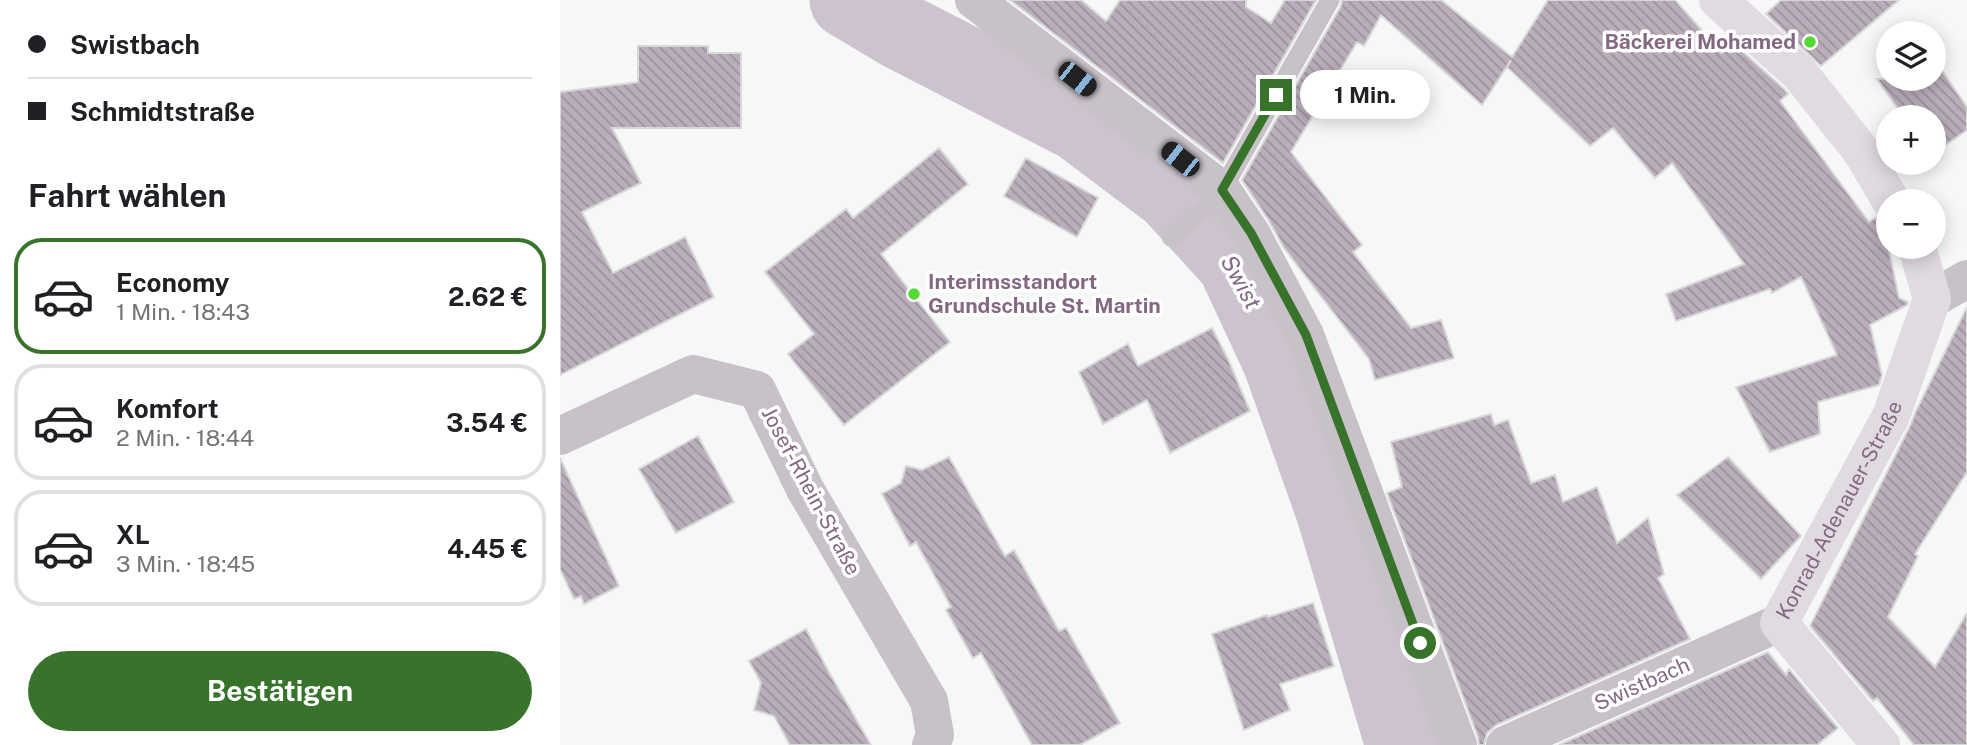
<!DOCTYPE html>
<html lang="de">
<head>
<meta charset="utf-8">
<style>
  body { margin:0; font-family:"Public Sans",sans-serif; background:#f2f2f2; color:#202124; height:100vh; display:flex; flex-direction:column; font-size:26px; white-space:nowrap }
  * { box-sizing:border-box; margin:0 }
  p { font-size:23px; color:#757577 }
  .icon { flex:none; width:38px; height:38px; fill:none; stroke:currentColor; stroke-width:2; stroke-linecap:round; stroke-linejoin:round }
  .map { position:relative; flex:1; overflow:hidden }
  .drawer { display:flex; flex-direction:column; background:#fff; width:560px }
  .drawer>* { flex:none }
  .top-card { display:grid; align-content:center; height:154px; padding:0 28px; background:#fff }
  .controls { position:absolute; left:1316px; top:21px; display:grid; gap:14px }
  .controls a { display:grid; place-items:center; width:70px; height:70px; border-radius:50%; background:#fff; box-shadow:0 4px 18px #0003; font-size:35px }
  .end { position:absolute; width:32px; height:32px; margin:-16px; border:9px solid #37732b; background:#fff; box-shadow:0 0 0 4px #fff }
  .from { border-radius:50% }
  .bubble { position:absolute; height:49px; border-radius:24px; background:#fff; box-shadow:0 4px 18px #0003; font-size:23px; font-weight:700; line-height:49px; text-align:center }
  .car { position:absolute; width:21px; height:42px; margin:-21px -10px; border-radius:9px; box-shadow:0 0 5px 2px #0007; background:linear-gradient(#222 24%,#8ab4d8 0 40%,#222 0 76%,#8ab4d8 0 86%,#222 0) }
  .top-card b { display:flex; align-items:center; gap:24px; height:66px; font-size:26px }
  .top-card b+b { border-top:2px solid #e0e0e0 }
  .top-card i { width:18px; height:18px; background:#202124 }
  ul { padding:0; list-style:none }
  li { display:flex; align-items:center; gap:21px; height:116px; margin:0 14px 10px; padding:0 14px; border:4px solid #e0e0e0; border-radius:28px }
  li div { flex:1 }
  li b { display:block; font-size:26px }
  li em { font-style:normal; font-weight:700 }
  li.active { border-color:#37732b }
  li>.icon { width:63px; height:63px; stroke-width:1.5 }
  h2 { padding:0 28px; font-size:32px; line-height:84px }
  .cta { display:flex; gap:14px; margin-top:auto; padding:14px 28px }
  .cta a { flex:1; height:80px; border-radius:42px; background:#37732b; color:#fff; font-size:28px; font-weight:700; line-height:80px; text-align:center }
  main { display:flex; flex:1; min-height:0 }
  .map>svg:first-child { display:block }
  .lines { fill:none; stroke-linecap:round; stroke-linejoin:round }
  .river { stroke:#cdc3cf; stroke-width:77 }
  .building { fill:url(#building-back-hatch); stroke:#d7d9d8; stroke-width:2 }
  .lane { stroke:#c8c1c8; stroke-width:19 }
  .street { stroke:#c8c1c8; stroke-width:38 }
  .secondary { stroke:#e1dae1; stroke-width:38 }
  .route { stroke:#37732b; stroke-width:9 }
  .poi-dot { fill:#53d834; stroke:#fff; stroke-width:2.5 }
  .labels { text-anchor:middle; stroke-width:7; stroke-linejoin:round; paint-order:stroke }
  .poi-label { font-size:21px; font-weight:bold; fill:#846883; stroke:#fff; text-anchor:end }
  .street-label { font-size:21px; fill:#846883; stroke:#fff }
  .water-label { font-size:23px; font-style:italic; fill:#826986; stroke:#fff }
</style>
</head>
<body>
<main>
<section class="drawer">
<div class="top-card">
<b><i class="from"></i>Swistbach</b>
<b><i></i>Schmidtstraße</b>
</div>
<h2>Fahrt wählen</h2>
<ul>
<li class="active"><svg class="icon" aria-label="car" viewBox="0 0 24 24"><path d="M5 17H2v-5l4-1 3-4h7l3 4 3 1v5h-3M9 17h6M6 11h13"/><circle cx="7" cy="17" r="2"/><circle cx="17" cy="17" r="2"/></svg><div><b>Economy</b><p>1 Min. · 18:43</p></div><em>2.62 €</em></li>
<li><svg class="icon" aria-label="car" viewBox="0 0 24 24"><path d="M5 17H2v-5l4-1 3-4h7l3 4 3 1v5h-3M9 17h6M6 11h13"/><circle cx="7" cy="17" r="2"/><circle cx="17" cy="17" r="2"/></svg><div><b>Komfort</b><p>2 Min. · 18:44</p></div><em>3.54 €</em></li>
<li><svg class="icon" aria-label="car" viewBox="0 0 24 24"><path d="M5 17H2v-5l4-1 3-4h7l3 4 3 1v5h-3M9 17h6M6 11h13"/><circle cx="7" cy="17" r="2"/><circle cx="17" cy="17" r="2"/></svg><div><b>XL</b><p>3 Min. · 18:45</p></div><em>4.45 €</em></li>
</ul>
<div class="cta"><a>Bestätigen</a></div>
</section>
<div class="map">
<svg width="1407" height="745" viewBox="0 0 1407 745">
  <defs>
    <pattern id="building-back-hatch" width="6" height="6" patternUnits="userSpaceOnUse" patternTransform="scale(1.75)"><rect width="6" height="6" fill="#baaeba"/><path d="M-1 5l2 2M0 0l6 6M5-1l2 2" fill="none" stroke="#9d919d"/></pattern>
  </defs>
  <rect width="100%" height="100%" fill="#f5f8f6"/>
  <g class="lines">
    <path class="river" d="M288,0L340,31L519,123L612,193L675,262L721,361L774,510L844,745"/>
  </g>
  <path class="building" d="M450,0H521L546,21L560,0H686V7L711,23L725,0H756L663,163Z
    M782,0H881L952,57L988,0H1115L1162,53L1173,43L1224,89L1228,94L1220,101L1309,222L1317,217L1323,221L1339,298L1348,302L1347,305L1310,325L1322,375L1319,385L1258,402L1260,434L1210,452L1176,387L1277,355L1241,277L1212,293L1210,289L1116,321L1106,294L1184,264L1112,163L1095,178L1053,128L1030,146L947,67L951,60L922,105L821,15L804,46L797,42L731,152L802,245L793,252L851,328L881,320L894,358L815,380L809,359L724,248L709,221L682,180L781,6Z
    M1221,0H1339L1261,66L1206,14Z
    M78,46H148V53H181V128H52L81,183L22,212L53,273L125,237L154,297L0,375V92L78,82Z
    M1374,59L1407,107V130L1374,153V117H1344L1317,79H1374Z
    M379,148L408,184L321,254L390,342L284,425L228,354L254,334L205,272L286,209L293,218Z
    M466,158L538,198L517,237L444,196Z
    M1407,307V472L1355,554L1358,556L1328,617L1375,667L1407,613V745H1354L1317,698L1313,701L1250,626L1350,426L1356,411Z
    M652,328L668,359L690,411L610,453L587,400L543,424L519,372L568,344L578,366Z
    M931,414L934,425L948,420L971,483L995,475L1003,502L1037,487L1057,543L1088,518L1104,574L1098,578L1130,639L936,725L927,733L924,745H919L918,737L827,493L842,487L831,442Z
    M138,436L174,502L116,533L79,469Z
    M389,457L445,556L454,550L499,631L506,628L560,723L520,745H472L421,653L413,658L386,610L391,607L356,542L350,546L322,494L341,483L346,466L362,470Z
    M1168,457L1241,536L1201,579L1117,495Z
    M0,458L59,586L24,604L21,596L14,599L0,569Z
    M753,603L774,666L720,684L730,710L684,730L652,634L707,615L708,617Z
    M246,629L270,674L311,745H230L214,716L194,710L201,683L189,661Z
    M1208,652L1226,675L1229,669L1278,728L1257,745H999Z"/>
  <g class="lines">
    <path class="lane" d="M662,190L770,0
      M611,237L654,200"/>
    <path class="street" d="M414,0L662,190L691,233L745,335L898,745
      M1372,299L1407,279
      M0,436L133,374L197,390L245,489L369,701L375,735L371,745
      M945,745L1219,623"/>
    <g class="secondary">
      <path d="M1158,0L1240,74L1302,152L1331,201"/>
      <path id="s1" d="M1321,745L1219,623L1331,416L1372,299L1357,247"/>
    </g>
  </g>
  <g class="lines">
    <path class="route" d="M716,95L662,190L691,233L746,335L860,643"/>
  </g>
  <g class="poi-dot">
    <circle cx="1250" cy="42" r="7"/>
    <circle cx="354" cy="294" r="7"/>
  </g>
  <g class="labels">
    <g class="poi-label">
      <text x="1236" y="49">Bäckerei Mohamed</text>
      <text x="368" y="289" text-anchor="start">Interimsstandort<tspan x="368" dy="24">Grundschule St. Martin</tspan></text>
    </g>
    <g class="street-label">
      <text transform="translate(251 491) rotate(62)" y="7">Josef-Rhein-Straße</text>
      <text dy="7" stroke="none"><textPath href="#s1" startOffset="287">Konrad-Adenauer-Straße</textPath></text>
      <text transform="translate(1082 684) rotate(-24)" y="7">Swistbach</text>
    </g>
    <g class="water-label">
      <text transform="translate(681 282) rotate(61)" y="8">Swist</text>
    </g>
  </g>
</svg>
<div class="controls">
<a><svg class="icon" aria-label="layers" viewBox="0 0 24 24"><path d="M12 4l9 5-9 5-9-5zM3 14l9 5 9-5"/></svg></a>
<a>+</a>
<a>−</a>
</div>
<i class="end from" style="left:860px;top:643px"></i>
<i class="end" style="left:716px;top:95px"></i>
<div class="bubble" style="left:740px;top:70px;width:130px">1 Min.</div>
<i class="car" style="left:517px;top:79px;rotate:128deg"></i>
<i class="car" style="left:620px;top:159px;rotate:308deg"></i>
</div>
</main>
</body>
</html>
